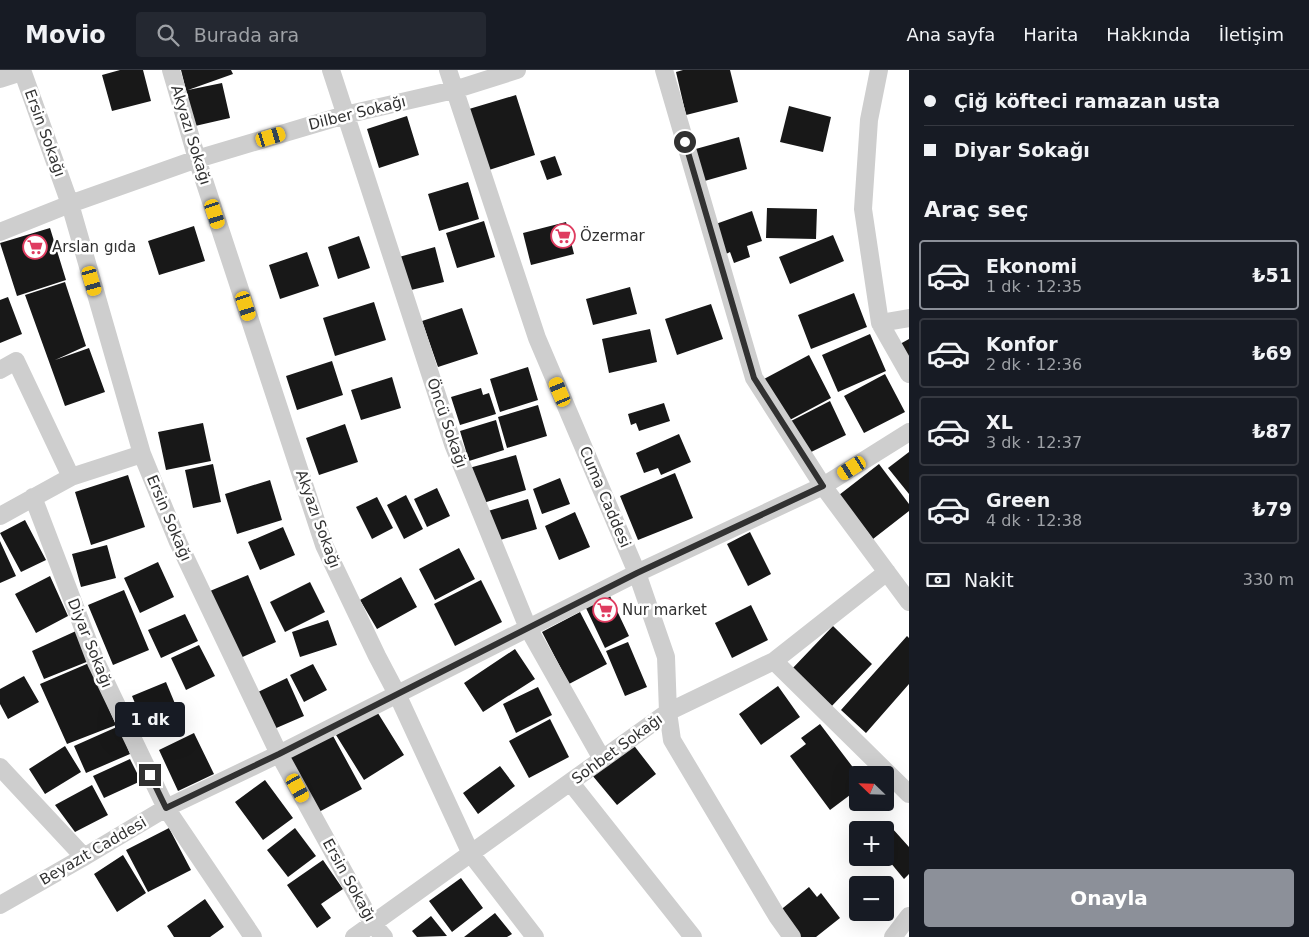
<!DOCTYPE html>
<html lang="tr">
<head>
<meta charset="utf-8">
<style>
  body { margin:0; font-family:"DejaVu Sans",sans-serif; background:#242831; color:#f1f3f6; height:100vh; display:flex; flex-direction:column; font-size:19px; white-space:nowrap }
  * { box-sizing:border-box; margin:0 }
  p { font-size:16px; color:#9ea1a6 }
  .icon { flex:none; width:28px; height:28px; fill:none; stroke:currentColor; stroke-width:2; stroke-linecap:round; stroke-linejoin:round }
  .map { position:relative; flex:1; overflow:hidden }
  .sheet { display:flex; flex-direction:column; background:#171b24; width:400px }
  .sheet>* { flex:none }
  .guide { display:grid; align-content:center; height:110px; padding:0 15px; background:#171b24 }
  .needle { width:32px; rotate:293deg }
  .controls { position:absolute; left:849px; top:696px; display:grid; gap:10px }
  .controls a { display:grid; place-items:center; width:45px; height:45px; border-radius:5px; background:#171b24; box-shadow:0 5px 20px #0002; font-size:25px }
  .end { position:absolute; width:22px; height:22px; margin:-11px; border:6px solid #313131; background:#fff; box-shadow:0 0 0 2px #fff }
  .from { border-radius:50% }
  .bubble { position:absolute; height:35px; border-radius:5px; background:#171b24; box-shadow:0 5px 20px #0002; font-size:16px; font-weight:700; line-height:35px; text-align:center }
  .car { position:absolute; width:15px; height:30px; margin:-15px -8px; border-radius:6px; box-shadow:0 0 4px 1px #0007; background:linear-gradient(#f5c518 24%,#345 0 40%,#f5c518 0 76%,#345 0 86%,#f5c518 0) }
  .guide b { display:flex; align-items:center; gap:18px; height:48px; font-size:19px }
  .guide b+b { border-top:1px solid #363941 }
  .guide i { width:12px; height:12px; background:#f1f3f6 }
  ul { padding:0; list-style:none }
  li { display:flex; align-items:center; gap:15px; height:70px; margin:0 10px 8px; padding:0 5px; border:2px solid #363941; border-radius:5px }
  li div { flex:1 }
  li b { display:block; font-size:19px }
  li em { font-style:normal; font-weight:700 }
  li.active { border-color:#8c9099 }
  li>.icon { width:45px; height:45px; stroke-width:1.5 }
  h2 { padding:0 15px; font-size:22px; line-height:60px }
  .pay { display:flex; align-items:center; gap:12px; height:55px; padding:0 15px; font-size:19px }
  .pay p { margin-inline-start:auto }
  .button { display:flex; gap:10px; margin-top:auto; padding:10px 15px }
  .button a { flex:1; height:58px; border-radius:5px; background:#8c9099; color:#fff; font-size:20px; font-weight:700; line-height:58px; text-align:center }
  header { display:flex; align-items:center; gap:30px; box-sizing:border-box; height:70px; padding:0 25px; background:#171b24; border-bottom:1px solid #363941 }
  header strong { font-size:24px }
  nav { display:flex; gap:28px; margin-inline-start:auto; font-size:18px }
  .search { width:350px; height:45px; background:#242831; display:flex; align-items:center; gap:12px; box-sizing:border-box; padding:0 18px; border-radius:5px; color:#9ea1a6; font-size:19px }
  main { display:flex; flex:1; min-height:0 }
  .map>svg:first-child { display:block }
  .building { fill:#181818 }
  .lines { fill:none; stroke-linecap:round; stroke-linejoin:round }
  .street { stroke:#cecece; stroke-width:18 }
  .route { stroke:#313131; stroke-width:6 }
  .labels { text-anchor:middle; stroke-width:5; stroke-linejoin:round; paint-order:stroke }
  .street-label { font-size:15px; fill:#313131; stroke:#fff }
  .poi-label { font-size:15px; fill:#313131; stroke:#fff; text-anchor:start }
</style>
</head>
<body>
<header>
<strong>Movio</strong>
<div class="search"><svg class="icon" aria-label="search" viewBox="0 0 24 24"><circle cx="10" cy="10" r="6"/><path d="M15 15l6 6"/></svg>Burada ara</div>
<nav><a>Ana sayfa</a><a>Harita</a><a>Hakkında</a><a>İletişim</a></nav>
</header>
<main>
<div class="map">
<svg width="909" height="867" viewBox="0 0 909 867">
  <rect width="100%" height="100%" fill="#fff"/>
  <path class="building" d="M120,0H143L151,31L112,41L102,5Z
    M181,0H231L233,4L188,20L222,13L230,48L195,56Z
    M683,0H730L738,32L686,45L676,2Z
    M516,25L535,85L489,100L469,39Z
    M789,36L831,47L823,82L780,72Z
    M407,46L419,85L379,98L367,59Z
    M739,67L747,99L701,112L692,80Z
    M555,86L562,105L547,110L540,91Z
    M468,112L479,149L439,161L428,124Z
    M767,138L817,139L816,169L766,168Z
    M752,141L762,171L747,176L750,187L734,193L730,182L724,185L713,155Z
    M484,151L495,187L457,198L446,163Z
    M566,152L574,184L531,195L523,163Z
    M194,156L205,191L159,205L148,171Z
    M50,158L66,210L17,226L0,173Z
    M833,165L844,191L790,214L779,187Z
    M359,166L370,198L338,209L328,177Z
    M435,177L444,212L407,221L399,187Z
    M307,182L319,216L280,229L269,195Z
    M65,212L86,276L55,290L89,278L105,322L65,336L25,225Z
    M630,217L637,244L593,255L586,229Z
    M854,223L867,257L811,279L798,245Z
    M8,227L22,264L0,273V230Z
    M374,232L386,270L335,286L323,248Z
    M711,234L723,269L677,285L665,249Z
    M462,238L478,284L438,297L422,251Z
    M650,259L657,292L609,303L602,269Z
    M870,264L886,301L838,322L822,285Z
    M909,269V290L900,274Z
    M809,285L831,328L786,352L764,309Z
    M332,291L343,325L297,340L286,306Z
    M528,297L538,330L500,342L490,309Z
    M885,304L905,342L864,363L844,326Z
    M392,307L401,338L361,350L351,320Z
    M481,318L483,325L489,323L496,344L460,355L451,327Z
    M830,331L846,365L807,384L791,351Z
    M664,333L670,351L639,361L636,353L631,355L628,344Z
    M538,335L547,366L507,378L498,347Z
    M496,350L504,380L469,391L460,361Z
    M203,353L211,391L166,400L158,362Z
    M345,354L358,392L319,405L306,368Z
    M679,364L691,392L661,405L658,398L644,403L636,383Z
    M909,382V424L888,398Z
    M516,385L526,420L480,434L469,398Z
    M213,394L221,432L193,438L185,400Z
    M879,394L909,434V441L873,469L839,425Z
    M675,403L693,448L638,470L620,426Z
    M128,405L145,457L91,475L75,422Z
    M560,408L570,434L542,444L533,419Z
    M270,410L282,450L237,464L225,424Z
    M437,418L450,446L427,457L414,429Z
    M406,425L423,459L404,469L387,435Z
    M377,427L393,458L372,469L356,437Z
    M528,429L537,459L497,471L488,441Z
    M575,442L590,477L559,490L545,456Z
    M25,450L46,490L21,502L0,463Z
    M283,457L295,485L260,500L248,472Z
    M750,462L771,504L748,516L727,474Z
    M0,471L16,506L0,513Z
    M107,475L116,508L81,517L72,484Z
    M459,478L475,509L435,530L419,499Z
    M158,492L174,527L140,543L124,508Z
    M248,505L276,572L238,589L210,521Z
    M50,506L68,546L36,563L15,524Z
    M401,507L417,537L377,559L360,530Z
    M481,510L502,552L455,576L434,534Z
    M310,512L325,542L285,562L270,532Z
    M124,520L149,580L113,595L88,535Z
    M610,526L629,566L605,578L586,538Z
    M751,535L768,570L732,588L715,553Z
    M580,542L607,594L569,614L542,562Z
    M185,544L198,571L161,588L148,560Z
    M328,550L337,575L300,587L292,562Z
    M833,556L872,594L829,639L790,601Z
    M76,561L89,591L44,609L32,581Z
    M907,566L909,568V614L866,663L841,640Z
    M628,572L647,617L625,626L606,581Z
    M199,575L215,606L186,620L171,588Z
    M515,579L535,609L483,642L464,613Z
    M89,593L116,655L67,674L40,614Z
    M313,594L327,620L304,632L290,605Z
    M24,606L39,632L8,649L0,634V619Z
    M287,608L304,646L274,659L258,622Z
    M166,612L183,653L149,667L132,626Z
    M778,616L800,647L761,675L739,644Z
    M538,617L552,645L516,663L503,634Z
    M376,640L404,685L364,710L336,665Z
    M550,649L569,687L529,708L509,671Z
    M820,654L858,704V719L830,740L790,686L806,674L801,668Z
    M119,656L130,684L86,703L74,676Z
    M194,663L214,704L178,721L159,680Z
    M332,664L362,719L317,743L288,688Z
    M632,673L656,704L617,735L592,705Z
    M65,676L81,702L45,724L29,699Z
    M130,689L141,711L104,728L93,706Z
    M500,696L515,716L478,744L463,723Z
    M265,710L293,748L263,770L235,732Z
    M92,715L108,745L75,762L55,735Z
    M169,758L191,800L148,822L126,780Z
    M295,758L316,786L288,807L267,780Z
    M892,758L909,777V804L904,809L885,786V764Z
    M123,785L146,823L117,842L94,804Z
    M323,790L343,819L321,834L331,848L317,858L287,815Z
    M461,808L483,838L452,862L429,831Z
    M809,817L817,827L821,823L840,848L816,867H798L778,842Z
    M205,829L224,857L210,867H174L167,856Z
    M495,843L512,864L507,867H464Z
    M431,846L447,866L417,867L412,861Z"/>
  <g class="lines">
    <path class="street" d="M22,0L70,134L142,384L178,472L279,684L372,853L384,867
      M171,0L197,89L324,475L377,586L397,624L471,784L535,867
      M331,0L453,374L528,558L602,689
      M448,0L537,268L637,503L666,587L668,642L672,670L777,846L792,867
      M664,0L754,308L823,416L909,532
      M879,0L869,50L863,139L880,253L909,304
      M0,9L22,2
      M0,162L70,134L197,89L345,45L454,20L517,0
      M880,253L909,248
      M0,300L16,291L71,407
      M33,427L96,592L166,738L253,867
      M0,446L71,407L142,384
      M774,591L909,724
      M0,697L84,787
      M571,713L693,867
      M0,835L84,787L166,738L279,684L637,503L823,416L909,362
      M354,867L668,642L774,591L887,502
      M893,867L909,846"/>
  </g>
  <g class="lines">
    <path class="route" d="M150,705L166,738L279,684L637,503L823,416L754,308L685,72"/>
  </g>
  <defs>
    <g id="supermarket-ring" transform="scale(1.25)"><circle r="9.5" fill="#fff" stroke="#df3c60" stroke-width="1.5"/><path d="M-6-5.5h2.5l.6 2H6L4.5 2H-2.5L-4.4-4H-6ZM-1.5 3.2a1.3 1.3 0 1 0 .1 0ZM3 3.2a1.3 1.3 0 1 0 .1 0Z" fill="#df3c60"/></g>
  </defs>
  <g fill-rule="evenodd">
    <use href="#supermarket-ring" x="563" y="166"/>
    <use href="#supermarket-ring" x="35" y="177"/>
    <use href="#supermarket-ring" x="605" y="540"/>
  </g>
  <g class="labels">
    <g class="street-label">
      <text transform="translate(357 43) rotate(-14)" y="5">Dilber Sokağı</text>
      <text transform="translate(45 63) rotate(70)" y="5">Ersin Sokağı</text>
      <text transform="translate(191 65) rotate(73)" y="5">Akyazı Sokağı</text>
      <text transform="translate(447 353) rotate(71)" y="5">Öncü Sokağı</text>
      <text transform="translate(605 427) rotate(67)" y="5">Cuma Caddesi</text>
      <text transform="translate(169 448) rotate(67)" y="5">Ersin Sokağı</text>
      <text transform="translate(318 449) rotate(70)" y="5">Akyazı Sokağı</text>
      <text transform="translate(90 573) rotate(68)" y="5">Diyar Sokağı</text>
      <text transform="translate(617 679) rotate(-36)" y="5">Sohbet Sokağı</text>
      <text transform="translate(93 781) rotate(-30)" y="5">Beyazıt Caddesi</text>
      <text transform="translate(349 810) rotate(61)" y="5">Ersin Sokağı</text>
    </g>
    <g class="poi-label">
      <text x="580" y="171">Özermar</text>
      <text x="52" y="182">Arslan gıda</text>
      <text x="622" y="545">Nur market</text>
    </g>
  </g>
</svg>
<div class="controls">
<a><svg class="needle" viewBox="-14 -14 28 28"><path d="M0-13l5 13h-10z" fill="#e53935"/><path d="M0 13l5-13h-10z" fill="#9ea1a6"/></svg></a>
<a>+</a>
<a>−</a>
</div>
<i class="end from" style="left:685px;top:72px"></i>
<i class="end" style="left:150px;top:705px"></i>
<div class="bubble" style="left:115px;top:632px;width:70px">1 dk</div>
<i class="car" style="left:271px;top:67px;rotate:73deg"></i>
<i class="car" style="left:215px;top:144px;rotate:162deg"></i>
<i class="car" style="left:92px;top:211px;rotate:164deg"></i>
<i class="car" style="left:246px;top:236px;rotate:162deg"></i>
<i class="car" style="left:560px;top:322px;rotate:337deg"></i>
<i class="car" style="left:852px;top:398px;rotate:238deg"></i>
<i class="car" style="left:298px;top:718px;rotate:151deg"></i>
</div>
<section class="sheet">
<div class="guide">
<b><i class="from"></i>Çiğ köfteci ramazan usta</b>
<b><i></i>Diyar Sokağı</b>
</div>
<h2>Araç seç</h2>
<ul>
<li class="active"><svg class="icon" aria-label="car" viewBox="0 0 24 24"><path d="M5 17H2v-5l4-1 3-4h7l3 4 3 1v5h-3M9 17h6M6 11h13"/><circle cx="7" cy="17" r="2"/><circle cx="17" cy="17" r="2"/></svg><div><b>Ekonomi</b><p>1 dk · 12:35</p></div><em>₺51</em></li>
<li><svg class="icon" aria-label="car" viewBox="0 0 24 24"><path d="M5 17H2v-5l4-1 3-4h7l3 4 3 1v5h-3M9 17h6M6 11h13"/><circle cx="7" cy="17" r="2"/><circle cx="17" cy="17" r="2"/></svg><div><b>Konfor</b><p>2 dk · 12:36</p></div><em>₺69</em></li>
<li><svg class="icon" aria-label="car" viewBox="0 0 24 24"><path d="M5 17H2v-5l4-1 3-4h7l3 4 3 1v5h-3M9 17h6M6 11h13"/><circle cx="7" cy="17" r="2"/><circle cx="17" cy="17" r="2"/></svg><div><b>XL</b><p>3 dk · 12:37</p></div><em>₺87</em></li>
<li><svg class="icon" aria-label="car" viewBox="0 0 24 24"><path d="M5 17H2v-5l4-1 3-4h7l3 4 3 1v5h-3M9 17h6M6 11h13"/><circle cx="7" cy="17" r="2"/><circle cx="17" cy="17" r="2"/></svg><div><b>Green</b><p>4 dk · 12:38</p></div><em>₺79</em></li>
</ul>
<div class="pay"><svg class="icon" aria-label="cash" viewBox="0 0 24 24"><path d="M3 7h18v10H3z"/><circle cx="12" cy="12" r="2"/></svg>Nakit<p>330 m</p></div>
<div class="button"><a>Onayla</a></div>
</section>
</main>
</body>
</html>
